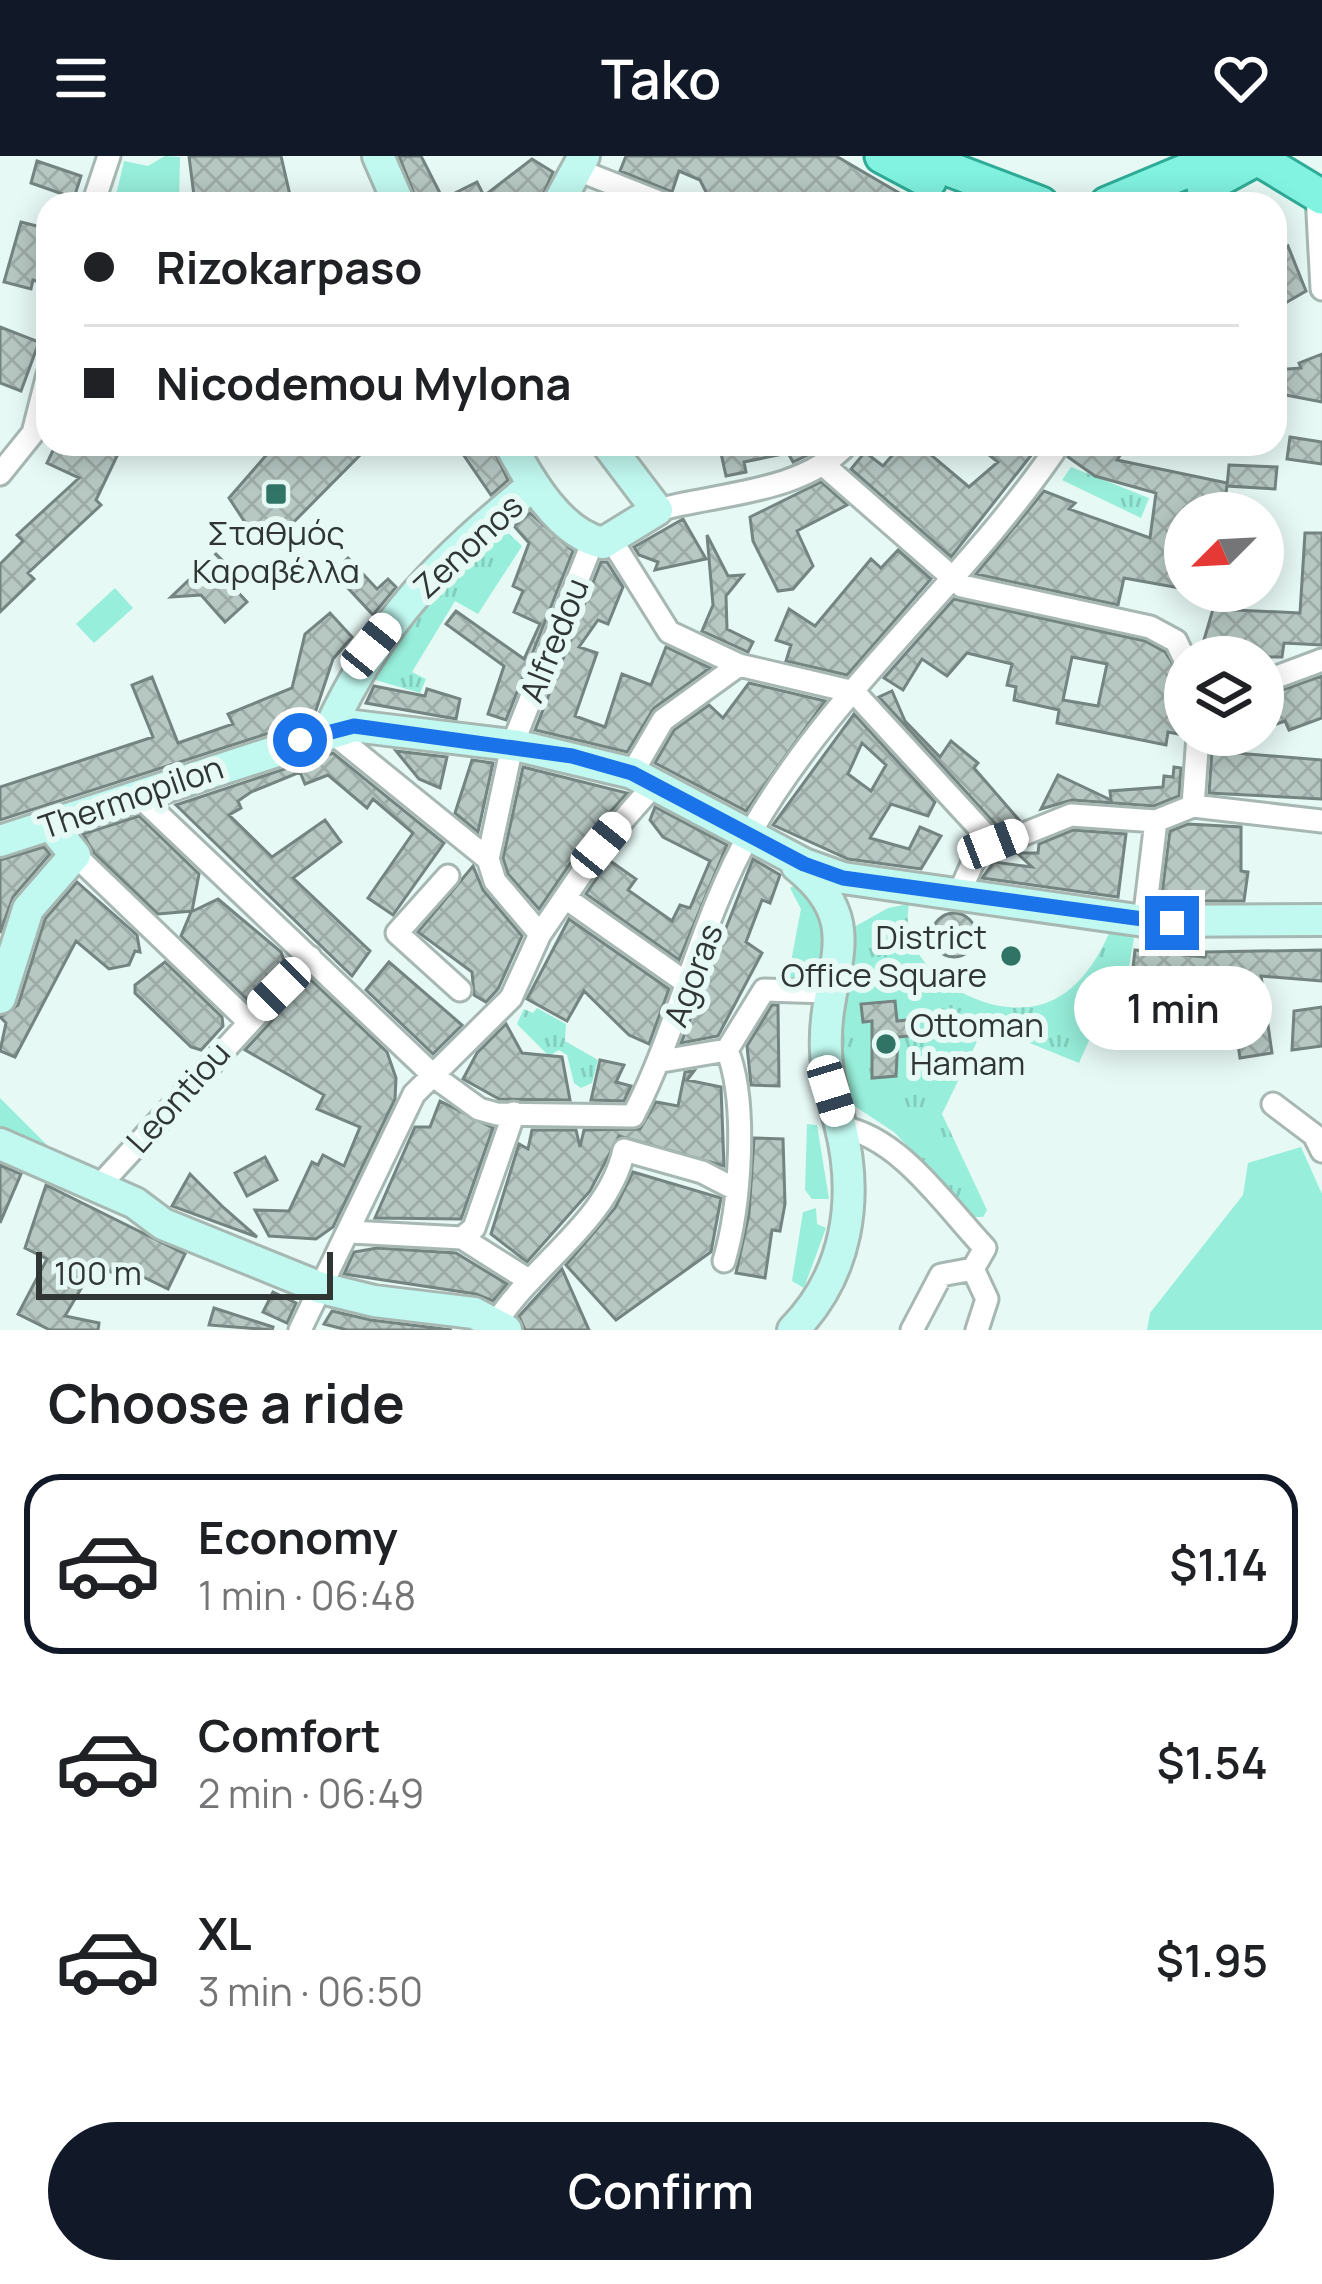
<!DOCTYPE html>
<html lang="en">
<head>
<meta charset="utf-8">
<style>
  body { margin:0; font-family:Manrope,sans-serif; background:#f6f6f6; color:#202124; height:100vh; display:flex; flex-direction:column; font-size:45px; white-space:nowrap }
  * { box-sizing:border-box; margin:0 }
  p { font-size:39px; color:#757577 }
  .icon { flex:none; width:66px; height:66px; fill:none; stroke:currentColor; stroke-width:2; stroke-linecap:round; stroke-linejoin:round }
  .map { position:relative; height:1174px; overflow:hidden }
  .side { display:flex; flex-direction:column; background:#fff; flex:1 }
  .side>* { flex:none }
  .top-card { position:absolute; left:36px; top:36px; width:1251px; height:264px; border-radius:36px; box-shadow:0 6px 30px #0003; display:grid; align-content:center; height:264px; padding:0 48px; background:#fff }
  .needle { width:78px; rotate:246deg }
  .buttons { position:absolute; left:1164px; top:336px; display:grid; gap:24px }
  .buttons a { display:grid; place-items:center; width:120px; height:120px; border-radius:50%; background:#fff; box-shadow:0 6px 30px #0003; font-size:60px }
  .scale { position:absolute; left:36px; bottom:30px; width:297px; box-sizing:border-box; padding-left:12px; border:6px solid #2f3634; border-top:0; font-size:33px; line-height:42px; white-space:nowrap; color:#2f3634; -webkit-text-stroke:9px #e7f9f5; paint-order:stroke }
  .end { position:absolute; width:54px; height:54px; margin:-27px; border:15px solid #1a73e8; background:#fff; box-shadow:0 0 0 6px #fff }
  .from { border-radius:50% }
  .bubble { position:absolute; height:84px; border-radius:42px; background:#fff; box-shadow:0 6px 30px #0003; font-size:39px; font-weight:600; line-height:84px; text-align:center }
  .car { position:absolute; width:36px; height:72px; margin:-36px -18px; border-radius:15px; box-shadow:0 0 9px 3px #0007; background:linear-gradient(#fff 24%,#345 0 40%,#fff 0 76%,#345 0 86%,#fff 0) }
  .top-card b { display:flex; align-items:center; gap:42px; height:114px; font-size:45px }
  .top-card b+b { border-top:3px solid #e0e0e0 }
  .top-card i { width:30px; height:30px; background:#202124 }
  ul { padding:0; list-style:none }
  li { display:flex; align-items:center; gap:36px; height:180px; margin:0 24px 18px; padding:0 24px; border:6px solid transparent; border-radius:36px }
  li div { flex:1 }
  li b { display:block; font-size:45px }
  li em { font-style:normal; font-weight:600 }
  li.selected { border-color:#111827 }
  li>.icon { width:108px; height:108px; stroke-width:1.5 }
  h2 { padding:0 48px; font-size:54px; line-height:144px }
  .action { display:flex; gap:24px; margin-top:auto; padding:24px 48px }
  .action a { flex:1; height:138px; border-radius:72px; background:#111827; color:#fff; font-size:48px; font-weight:600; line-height:138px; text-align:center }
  header { display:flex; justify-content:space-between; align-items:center; height:156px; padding:0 48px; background:#111827; color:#fff; font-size:54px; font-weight:600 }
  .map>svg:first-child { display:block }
  .grass { fill:#97eeda }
  .park { fill:url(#park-tufts) }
  .building { fill:url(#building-cross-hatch); stroke:#748480; stroke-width:3; fill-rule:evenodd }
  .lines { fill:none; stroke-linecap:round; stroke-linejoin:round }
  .street-casing { stroke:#a7b8b3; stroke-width:27 }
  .secondary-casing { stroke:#a7b8b3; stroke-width:36 }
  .primary-casing { stroke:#2fac97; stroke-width:39 }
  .street { stroke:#fff; stroke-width:21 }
  .secondary { stroke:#c1f9f0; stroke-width:30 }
  .primary { stroke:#82f3e1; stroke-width:33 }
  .route { stroke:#1a73e8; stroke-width:15 }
  .poi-dot { fill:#307466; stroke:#e7f9f5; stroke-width:4.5 }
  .labels { text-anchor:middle; stroke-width:12; stroke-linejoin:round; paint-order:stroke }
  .poi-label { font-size:33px; fill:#2f3634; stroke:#e7f9f5 }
  .street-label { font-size:33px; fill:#2f3634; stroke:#e7f9f5 }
</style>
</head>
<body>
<header><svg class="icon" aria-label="menu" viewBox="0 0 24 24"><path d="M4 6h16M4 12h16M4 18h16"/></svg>Tako<svg class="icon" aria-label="heart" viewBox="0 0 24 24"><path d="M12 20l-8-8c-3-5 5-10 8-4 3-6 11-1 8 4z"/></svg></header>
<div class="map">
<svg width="1322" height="1174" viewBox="0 0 1322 1174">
  <defs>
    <pattern id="park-tufts" width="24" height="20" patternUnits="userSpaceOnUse" patternTransform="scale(3)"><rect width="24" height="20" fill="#97eeda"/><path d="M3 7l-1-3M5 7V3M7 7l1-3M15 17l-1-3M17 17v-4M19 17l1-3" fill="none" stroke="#82cdbc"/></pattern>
    <pattern id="building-cross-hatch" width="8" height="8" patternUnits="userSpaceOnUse" patternTransform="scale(3)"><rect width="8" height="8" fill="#b7c8c3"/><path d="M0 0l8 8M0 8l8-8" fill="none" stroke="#9eaca8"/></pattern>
  </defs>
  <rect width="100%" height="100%" fill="#e7f9f5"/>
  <path class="grass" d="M165,0L180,1L179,48H114L124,5L148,10Z
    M115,432L133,452L94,487L76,468Z
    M799,727L826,765L821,825L787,827L801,753L790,732Z
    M0,942L63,1005L0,976Z
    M807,968L817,969L829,1043H812L805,1034Z
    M1301,991L1322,1038V1174H1147L1150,1157L1243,1039L1248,1007Z
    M816,1052L817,1068L826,1072L804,1132L792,1125L803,1056Z"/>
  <path class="park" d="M1071,311L1149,342L1141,362L1062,324Z
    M504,373L522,390L478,458L455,445L412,516L426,523L420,537L369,522L387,487L400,483L436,438Z
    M909,748C896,813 986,866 1043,848C1077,837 1097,805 1110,775L1134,782L1125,834L1188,838L1185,851L1198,853L1185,889L1105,849L1079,907L985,869L942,958L987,1054L983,1061H975L894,976L856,951L845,934L837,834L854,771L888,752Z
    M537,852L566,868L565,885L598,904L592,927L581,932L574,927L567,899L559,894L549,900L517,868L524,853L533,857Z"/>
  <path class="building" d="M189,0H281L292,48H195Z
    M399,0H421L443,43L477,26L484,40L532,3L553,16L539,48H418Z
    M626,0H836L918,48H701L706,36L700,24L679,15L672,36L620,15Z
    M37,5L81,20L74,42L31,27Z
    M21,66L48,73V129L33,124L31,133L4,126Z
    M1288,90L1306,135L1275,153V98Z
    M0,171L39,186L21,235L0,227Z
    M1322,198V246L1275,237V214L1301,212L1299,207Z
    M1290,281L1322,286V308L1287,303Z
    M56,288H91L117,300L96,344L101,349L28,417L34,423L0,456V408L23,385L17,379L79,322L47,307Z
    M276,288H371L271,389L262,392L229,342Z
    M456,288H491L508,324L491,339Z
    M719,288H800L812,297L793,306L788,297L744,306L746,316L726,320Z
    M902,288L920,297L924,293L969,331L998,306L975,288H1040L951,401L851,313L865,296L883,310Z
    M1074,288H1128L1117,304L1227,327L1225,351L1219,357L1185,352V433L1124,422L1118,449L976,418L1044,335L1075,347L1069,353L1150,382L1156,337L1095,320L1068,301Z
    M1229,309L1277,311L1275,333L1227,330Z
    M821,326L847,349L797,375L813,410L793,433L778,435L753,385L750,361Z
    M530,357L573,395L506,564L488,558L504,510L446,468L456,455L524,503L540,468L514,456L523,435L513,430L529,387L514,370Z
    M683,363L706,403L655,414L658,406L639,399L634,391Z
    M1305,377H1322V489L1284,487L1282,501H1199L1213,453L1300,457Z
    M707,379L728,420L743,419L726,440L727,473L753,486L748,496L702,475L713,449Z
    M898,394L931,423L847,519L786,505L791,489L776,484L789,453L815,470L871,403L881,412Z
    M216,398L229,411L221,418L247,446L225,466L201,439L171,441Z
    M348,402L377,433L388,423L396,431L373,459L333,416Z
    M601,406H607L623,431L608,468L598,464L579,491L597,497L575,560L605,571L622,518L651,529L666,491L710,512L654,552L627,596L535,574Z
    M954,443L1145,485L1165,496L1185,526L1183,579L1168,576L1166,589L1057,567L1059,554L1014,544L1016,531L1007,529L1012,508L967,497L947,520L922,503L903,534L884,522ZM1072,501L1107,508L1098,550L1063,544Z
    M330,457L352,481L333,503L313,563L0,664V631L153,581L132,529L152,521L178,587L233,568L228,558L292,532L305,478Z
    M1322,520V562L1289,574L1285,565L1263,573V541Z
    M749,527L825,545L746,655L655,607L674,574L709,549L723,562Z
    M374,530L425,540L427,533L460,543L456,563L366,547Z
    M892,535L905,565L940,601L951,585L978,607L974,612L1019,664L999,672L879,541Z
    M854,558L935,646L928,660L891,648L870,682L909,693L920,671L941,680L921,713L848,703L773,669ZM862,587L886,609L871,635L848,618Z
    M396,595L447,601L440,632L419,623Z
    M1212,595L1322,604V643L1209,637Z
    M333,597L444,687L393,759L368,742L413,677L373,643L367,652L328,619L305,628L300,616L251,636L238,645L241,652L229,659L272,701L325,664L341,686L293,722L370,795L352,820L176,649Z
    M472,604L493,607L478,676L455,657Z
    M523,611L627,637L589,680L539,753L508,718L503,702Z
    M1174,611L1181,612L1179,640L1154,650L1072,644L1041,653L1058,619L1111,644L1110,635L1163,631L1164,620L1173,621Z
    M655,651L727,689L679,804L586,738L609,704L636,723L628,734L672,765L680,749L690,752L710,705L663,681L650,664Z
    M139,660L199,718L192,755L158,758L94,697L83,678Z
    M1188,668L1241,671V715L1248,716L1244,745H1161L1170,675Z
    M1073,674L1126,678L1118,741L982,722L994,706L1032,711L1017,697H1038L1039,688Z
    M44,691L50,698L13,741L0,777V704Z
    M753,703L780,719L770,747L762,744L746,786L762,797L718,880L681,887Z
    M473,710L483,734L522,780L498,833L486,846L474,839L472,816L418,776Z
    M77,726L137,779L140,796L135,795L129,809L109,813L76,785L15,901L0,895L6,867L0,861L18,849L45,763Z
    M218,743L281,796L284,805L248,844L181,780L191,756Z
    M932 779a22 22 0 1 1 44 0a22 22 0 1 1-44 0Z
    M569,763L669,833L649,888L629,879L584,835L567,865L527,843Z
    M1135,794L1205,801L1206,796L1322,794V825L1261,820L1272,897L1240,902L1229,828L1183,830L1182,835L1131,830Z
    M165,806L222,861L223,870L201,894L191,891L135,837V829Z
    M389,806L462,869L433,898L366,834Z
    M310,823L387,896L396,922L395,943L333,1071L316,1083L269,1080L255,1054L289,1055L312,1006L318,1009L323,999L344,1010L360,971L317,953L324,939L245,894Z
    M895,845L897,865L908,864L910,880L898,881L896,920L872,922V865L863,866L861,848Z
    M772,849H778L779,930L751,929L747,890Z
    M1322,851V890L1292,894L1294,855Z
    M506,868L522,897L562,901L570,944L499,943L463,923L477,897Z
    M600,904L624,909L616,926L631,930L624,945L591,944Z
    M694,915L687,924L721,931L724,1010L619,980L590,1035L527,1106L491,1078L519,988L528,993L532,974H576L580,991L584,974L640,973L656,946L678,950L685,916Z
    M440,945L493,972L461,1063L375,1062L415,971H430Z
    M754,982L783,983L785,1048L780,1075L772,1074L765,1122L736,1117L749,1058Z
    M265,1001L277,1024L247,1040L235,1017Z
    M0,1009L21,1018L0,1067Z
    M633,1016L721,1042L711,1096L616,1164L566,1109L615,1052Z
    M190,1018L224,1052L257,1081L172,1050Z
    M46,1029L185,1098L168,1133L135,1117L129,1127L96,1107L65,1160L99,1167L98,1174H50L18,1158L47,1103L25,1092Z
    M377,1092L456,1097L507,1128L493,1145L476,1138L344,1118L354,1096Z
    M562,1113L589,1174H525L519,1160Z
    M273,1136L296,1147L287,1167L263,1156Z
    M214,1152L273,1171L272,1174L209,1169Z
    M332,1155L371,1164L452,1174H347L324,1168Z"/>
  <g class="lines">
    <g class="street-casing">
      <path id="street" d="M578,14L664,48
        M1317,39L1322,133
        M93,48L109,0
        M826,311L962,430L1150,471L1176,485L1185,504
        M0,318L33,277L48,218
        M657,354C720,337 802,337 847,288
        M612,385L669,476L739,509L854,536L993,687
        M1263,526L1322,504
        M329,574L488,703
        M632,617L663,564L739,509
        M140,641L435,921L479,953L497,958L633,960C680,869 700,763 752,674C834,531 968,424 1059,288
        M1193,650L1198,579
        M75,699L248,865
        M448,720L397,777L460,834
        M958,740L977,697L1071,659L1156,665L1193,650L1322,665
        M567,743L688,828
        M1144,765L1156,665
        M540,778L495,725L488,703L512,590L593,385
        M662,905L727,894L764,834L827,836
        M1273,948L1314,979L1322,995
        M841,971C900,981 945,1050 985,1092L973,1113
        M99,1030L310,801
        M351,1076L462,1082L530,1125
        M462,1082L474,1072L514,957
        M724,1105C740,1051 748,946 727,894
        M973,1113L987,1143L977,1174
        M496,1167C532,1109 609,1065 624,994L702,1016L737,1034
        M300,1174L414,938L511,842L540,778L601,689L653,630
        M912,1174L941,1119L973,1113"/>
    </g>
    <g class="secondary-casing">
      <path id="secondary" d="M378,0L399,48
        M558,48L584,0
        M510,288C529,324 560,378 603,387L657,354L607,288
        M329,574C380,463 440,406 533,329
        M0,685L354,570L519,590L632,617L804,708L843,722L1144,765L1322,764
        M0,842L28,753L75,699L51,669
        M0,988L135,1047L163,1068L321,1132L374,1145L474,1157L506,1174
        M793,1174C848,1118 859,1042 840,968C834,944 827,921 826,895C822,815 872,770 797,710"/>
    </g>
    <g class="primary-casing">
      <path id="primary" d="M882,0L929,25
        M915,0L1041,48
        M1254,0L1322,41
        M1204,31L1261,0
        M1107,48L1222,0"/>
    </g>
    <use href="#street" class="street"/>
    <use href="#secondary" class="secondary"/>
    <use href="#primary" class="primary"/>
  </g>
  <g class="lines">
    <path class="route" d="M300,584L354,570L572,600L632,617L804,708L843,722L1172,767"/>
  </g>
  <g class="poi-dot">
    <rect x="264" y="326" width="24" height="24" rx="6"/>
    <circle cx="1011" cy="800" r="12"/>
    <circle cx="886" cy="888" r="12"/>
  </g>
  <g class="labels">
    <g class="poi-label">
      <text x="276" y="389">Σταθμός<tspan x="276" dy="38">Καραβέλλα</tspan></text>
      <text x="987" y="793" text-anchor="end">District<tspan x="987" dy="38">Office Square</tspan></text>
      <text x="910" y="881" text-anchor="start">Ottoman<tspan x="910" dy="38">Hamam</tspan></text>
    </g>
    <g class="street-label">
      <text transform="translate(468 390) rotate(-43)" y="12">Zenonos</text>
      <text transform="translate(554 484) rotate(-68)" y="12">Alfredou</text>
      <text transform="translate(131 641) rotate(-19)" y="12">Thermopilon</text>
      <text transform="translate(693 819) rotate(-69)" y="12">Agoras</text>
      <text transform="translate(178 941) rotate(-48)" y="12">Leontiou</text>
    </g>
  </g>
</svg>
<div class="buttons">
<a><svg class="needle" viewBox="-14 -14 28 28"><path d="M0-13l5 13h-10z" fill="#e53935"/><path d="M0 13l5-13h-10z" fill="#757577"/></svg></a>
<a><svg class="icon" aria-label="layers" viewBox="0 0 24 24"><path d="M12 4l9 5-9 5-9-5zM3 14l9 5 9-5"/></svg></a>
</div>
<div class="scale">100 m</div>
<i class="end from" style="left:300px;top:584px"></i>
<i class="end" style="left:1172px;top:767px"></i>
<div class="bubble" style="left:1074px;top:810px;width:198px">1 min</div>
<i class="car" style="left:371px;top:490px;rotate:39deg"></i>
<i class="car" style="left:993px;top:688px;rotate:69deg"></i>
<i class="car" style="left:601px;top:689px;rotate:39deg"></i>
<i class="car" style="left:279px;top:833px;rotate:225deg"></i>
<i class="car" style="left:831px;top:935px;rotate:163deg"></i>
<div class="top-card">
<b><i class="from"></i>Rizokarpaso</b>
<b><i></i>Nicodemou Mylona</b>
</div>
</div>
<section class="side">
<h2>Choose a ride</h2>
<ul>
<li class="selected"><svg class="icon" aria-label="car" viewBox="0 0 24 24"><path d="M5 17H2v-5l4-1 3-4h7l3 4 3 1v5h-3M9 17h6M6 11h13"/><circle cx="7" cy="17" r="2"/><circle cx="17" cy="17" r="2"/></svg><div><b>Economy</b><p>1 min · 06:48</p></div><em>$1.14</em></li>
<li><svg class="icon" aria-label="car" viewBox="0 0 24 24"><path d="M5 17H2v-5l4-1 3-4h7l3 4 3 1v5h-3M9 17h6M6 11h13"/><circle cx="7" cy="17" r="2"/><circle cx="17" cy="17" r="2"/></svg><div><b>Comfort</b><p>2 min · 06:49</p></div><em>$1.54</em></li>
<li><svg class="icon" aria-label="car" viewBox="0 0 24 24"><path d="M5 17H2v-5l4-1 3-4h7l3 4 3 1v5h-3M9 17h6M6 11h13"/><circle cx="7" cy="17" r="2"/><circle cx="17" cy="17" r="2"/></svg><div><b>XL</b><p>3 min · 06:50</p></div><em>$1.95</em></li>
</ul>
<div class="action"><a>Confirm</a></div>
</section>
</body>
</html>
